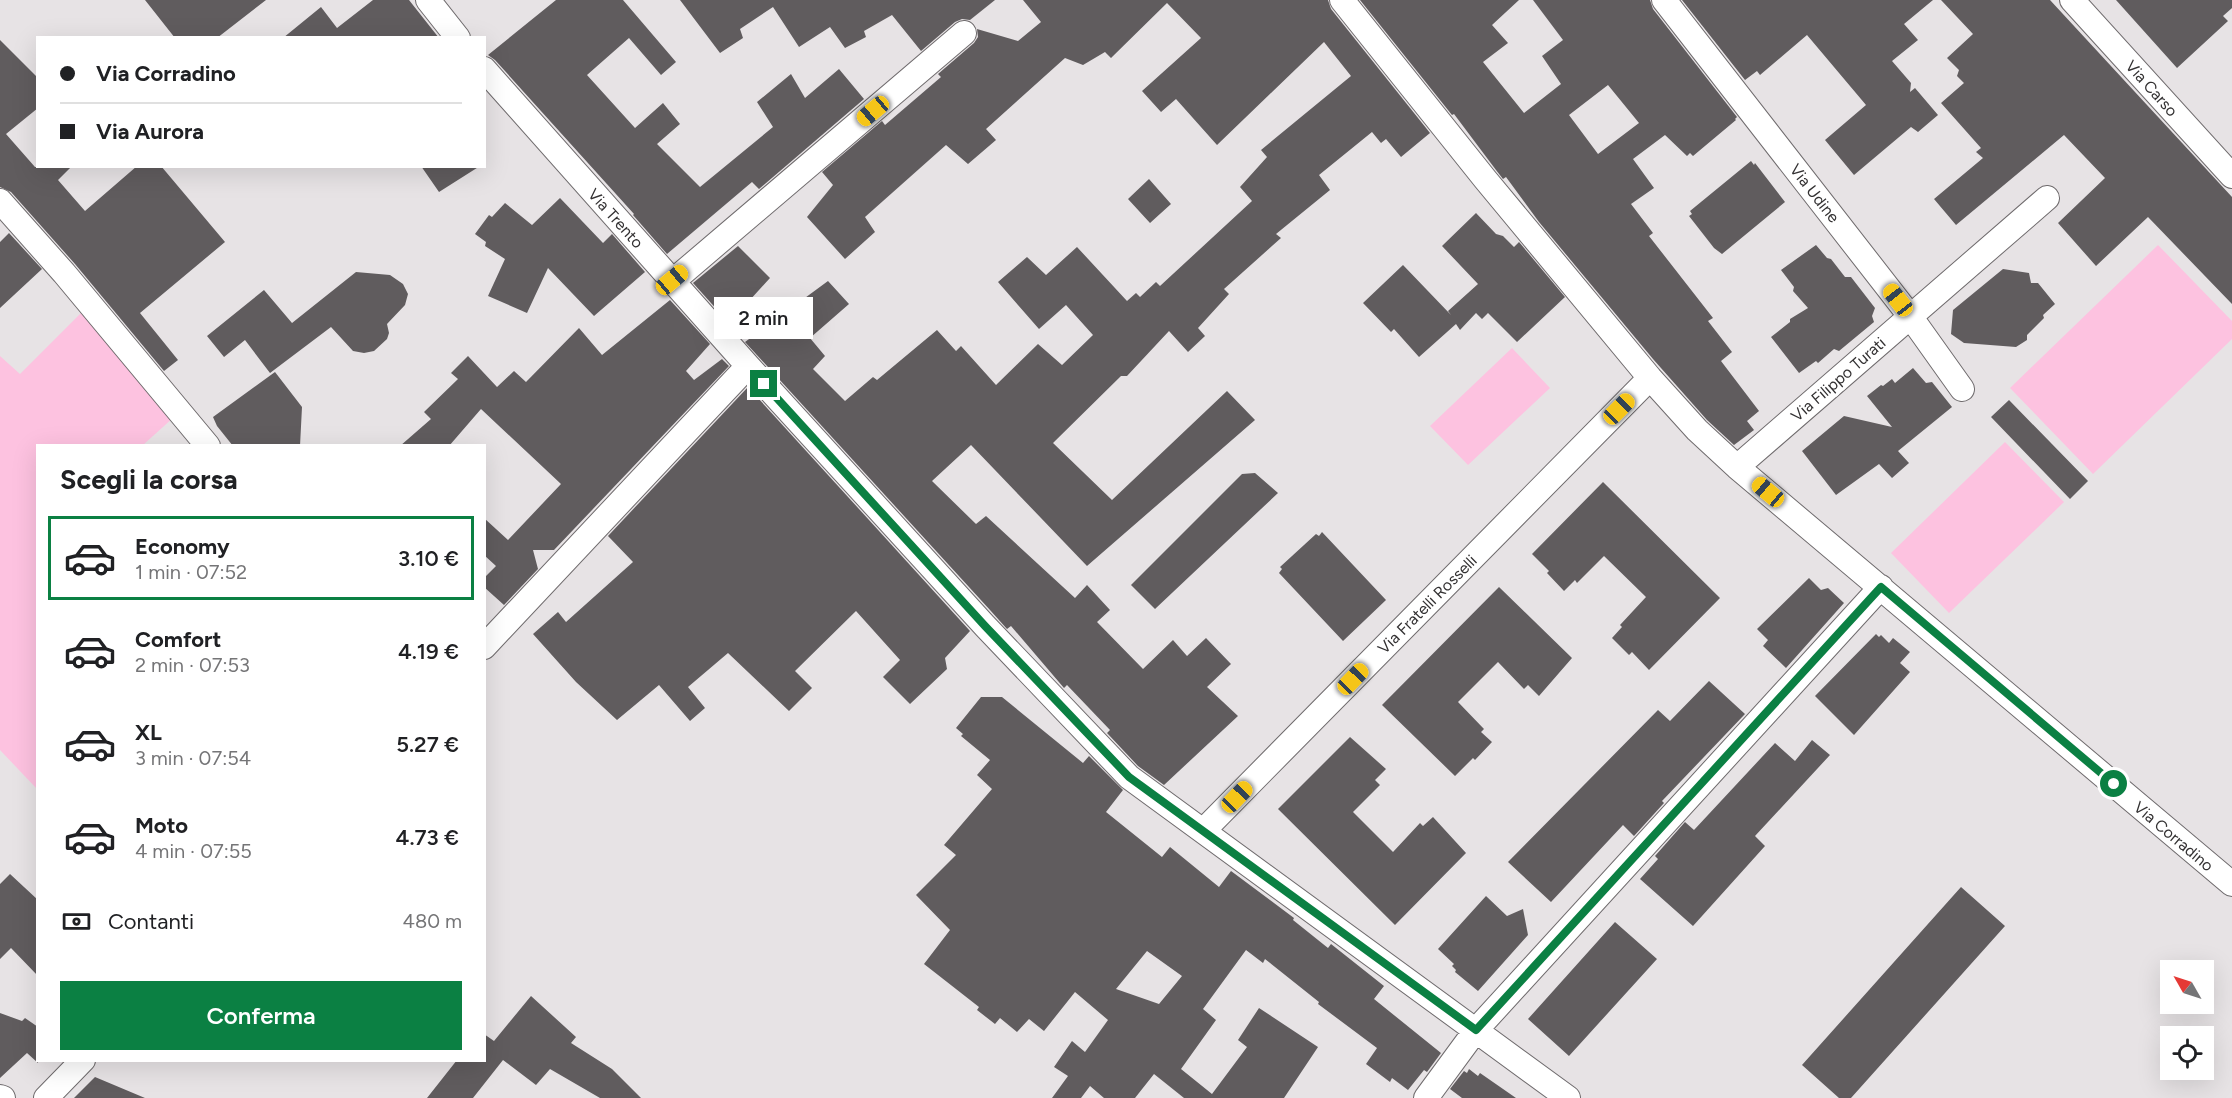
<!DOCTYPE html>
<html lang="it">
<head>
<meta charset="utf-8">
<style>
  body { margin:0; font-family:Figtree,sans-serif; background:#f6f6f6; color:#202124; height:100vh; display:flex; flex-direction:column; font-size:22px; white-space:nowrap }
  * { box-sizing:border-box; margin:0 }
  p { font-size:20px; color:#757577 }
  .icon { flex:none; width:33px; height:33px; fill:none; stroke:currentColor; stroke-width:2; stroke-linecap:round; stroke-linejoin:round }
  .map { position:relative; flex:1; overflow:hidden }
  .panel { position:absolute; left:36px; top:444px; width:450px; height:618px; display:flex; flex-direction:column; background:#fff; border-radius:0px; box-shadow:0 6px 24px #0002 }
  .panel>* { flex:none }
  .top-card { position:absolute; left:36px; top:36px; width:450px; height:132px; border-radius:0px; box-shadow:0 6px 24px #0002; display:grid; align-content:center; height:132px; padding:0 24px; background:#fff }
  .needle { width:39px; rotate:309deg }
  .controls { position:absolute; left:2160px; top:960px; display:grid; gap:12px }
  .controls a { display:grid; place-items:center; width:54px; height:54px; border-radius:0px; background:#fff; box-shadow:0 6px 24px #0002; font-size:30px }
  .end { position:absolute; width:27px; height:27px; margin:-14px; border:8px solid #0b8043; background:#fff; box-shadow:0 0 0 3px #fff }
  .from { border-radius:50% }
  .bubble { position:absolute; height:42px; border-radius:0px; background:#fff; box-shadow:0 6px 24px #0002; font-size:20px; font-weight:600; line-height:42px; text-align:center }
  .car { position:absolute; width:18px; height:36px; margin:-18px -9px; border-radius:8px; box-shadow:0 0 4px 2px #0007; background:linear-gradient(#f5c518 24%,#345 0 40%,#f5c518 0 76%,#345 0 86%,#f5c518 0) }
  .top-card b { display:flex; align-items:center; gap:21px; height:57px; font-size:22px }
  .top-card b+b { border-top:2px solid #e0e0e0 }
  .top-card i { width:15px; height:15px; background:#202124 }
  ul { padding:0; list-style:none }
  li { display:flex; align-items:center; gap:18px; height:84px; margin:0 12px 9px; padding:0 12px; border:3px solid transparent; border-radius:0px }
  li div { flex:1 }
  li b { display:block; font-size:22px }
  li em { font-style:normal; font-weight:600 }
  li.selected { border-color:#0b8043 }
  li>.icon { width:54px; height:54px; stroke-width:1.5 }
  h2 { padding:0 24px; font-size:27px; line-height:72px }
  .pay { display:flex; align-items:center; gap:15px; height:66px; padding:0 24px; font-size:22px }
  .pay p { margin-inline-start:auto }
  .primary-button { display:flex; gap:12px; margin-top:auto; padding:12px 24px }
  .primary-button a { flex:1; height:69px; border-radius:0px; background:#0b8043; color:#fff; font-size:24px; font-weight:600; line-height:69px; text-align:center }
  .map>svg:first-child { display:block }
  .green { fill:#fdc2e0 }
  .building { fill:#605c5e; fill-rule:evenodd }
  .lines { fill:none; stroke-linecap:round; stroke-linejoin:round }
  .street-casing { stroke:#6f6b6d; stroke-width:26 }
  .street { stroke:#fff; stroke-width:24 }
  .route { stroke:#0b8043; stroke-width:8 }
  .labels { text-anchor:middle; stroke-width:6; stroke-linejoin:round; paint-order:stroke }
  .street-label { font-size:16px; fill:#333132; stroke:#fff }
</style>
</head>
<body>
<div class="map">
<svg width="2232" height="1098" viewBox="0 0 2232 1098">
  <rect width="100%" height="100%" fill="#e7e3e5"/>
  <path class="green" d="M2158,245L2232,321V339L2093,474L2010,388Z
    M85,309L174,417L143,445L38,446L37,789L0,750V356L20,374Z
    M1512,348L1550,388L1468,465L1430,426Z
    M2005,442L2064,502L1949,613L1891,553Z"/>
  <path class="building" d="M145,0H266L217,38H175Z
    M373,0H409L439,38H283L321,7L337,28Z
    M556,0H623L676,62L661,75L629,38L587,75L635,128L663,103L680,124L657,144L700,187L773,127L757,102L791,74L805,98L839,69L864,99L759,189L752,182L667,254L633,215L634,214L495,60L488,55Z
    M680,0H995L970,20L962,19L955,22L921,51L892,15L864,31L866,37L845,48L830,27L799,47L773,7L740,29L743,38L720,53Z
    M1023,0H1328L1331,9L1430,133L1401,157L1386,139L1381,143L1372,132L1319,175L1330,190L1276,234L1281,238L1224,289L1229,294L1198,328L1205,336L1188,352L1169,331L1127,376H1121L1053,443L1112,500L1227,391L1255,420L1087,566L971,445L932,481L976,524L986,516L1075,598L1087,585L1110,610L1097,622L1143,669L1173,640L1187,656L1206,638L1231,664L1207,687L1238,716L1164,785L1138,766L1107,733L1110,730L1067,685L1064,688L1011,626L1007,629L990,610L745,342L828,281L849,304L810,338L825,356L813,369L845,401L873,377L877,380L937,330L956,351L961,346L996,385L1038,344L1062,365L1093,335L1066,305L1039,329L998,282L1027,257L1046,275L1077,247L1127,301L1136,293L1140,297L1156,282L1160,286L1252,201L1240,187L1267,157L1261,150L1351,76L1324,42L1217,145L1176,99L1161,112L1142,91L1201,38L1167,3L1111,58L1105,52L1083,65L1065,58L986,129L996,140L968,164L946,145L865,217L875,232L845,259L807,217L833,185L822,172L882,121L885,125L941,77L938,74L974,43L978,37L977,29L1018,41L1041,22Z
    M1360,0H1519L1492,25L1508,43L1483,62L1524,113L1561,84L1542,56L1563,40L1533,0H1650L1653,9L1737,117L1735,119L1736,120L1693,156L1690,153L1687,156L1665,135L1633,159L1654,188L1631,204L1653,233L1649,236L1713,318L1708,321L1732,352L1721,361L1759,411L1747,421L1754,430L1734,445L1707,420L1653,359L1539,222L1506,177L1503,179L1496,170L1454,114L1452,115ZM1608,85L1639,123L1598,154L1569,115Z
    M1682,0H1933L1904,24L1918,40L1892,61L1911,83L1910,92L1915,88L1938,115L1918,132L1911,127L1854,175L1825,140L1866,105L1807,35L1760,75L1757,71L1745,80Z
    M1941,0H2050L2232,197V304L2148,217L2096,266L2058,223L2105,178L2064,135L1956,225L1934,199L1983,158L1976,152L1981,148L1941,103L1964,83L1957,76L1959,70L1947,58L1973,34Z
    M2116,0H2232V8L2223,16L2228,21L2177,68Z
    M0,40L38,78V108L6,134L35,167L72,166L58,180L85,211L137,166H161L225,242L140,313L178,360L164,371L75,264L11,192L0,187Z
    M1751,161L1754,165L1755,163L1785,202L1722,254L1714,248L1689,216L1692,214L1690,211Z
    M421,166H480L439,192Z
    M1149,179L1171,204L1150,223L1128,199Z
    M560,198L603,243L612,234L645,272L594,316L548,268L527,313L488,296L505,259L485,246L486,242L475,234L489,215L492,217L505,203L532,225Z
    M1476,213L1496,234L1503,236L1514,247L1519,242L1565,297L1517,342L1488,313L1482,319L1476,313L1460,330L1456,324L1419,357L1394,329L1391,332L1363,303L1403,265L1451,315L1448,311L1478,284L1442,246Z
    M9,233L42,269L0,308V242Z
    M1816,245L1827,258L1831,259L1845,277H1851L1875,308L1872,316L1874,322L1839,351L1834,349L1818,363L1816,361L1799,373L1771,337L1790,322V319L1808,308L1793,291L1794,287L1781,270Z
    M738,246L770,278L729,323L693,283Z
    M2003,269L2029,273L2031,283H2038L2055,304L2043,315L2044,318L2027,335V340L2016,347L1964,343L1951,334L1953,310Z
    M356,272L390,275L403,284L408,294L405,305L387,324L389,333L387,339L374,351L364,353L353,351L331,327L270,373L245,340L224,357L207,336L264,290L292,323Z
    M670,300L710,344L686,371L694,380L722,359L729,366L554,550H533L538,569L504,605L484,587V578L496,566L484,555V518L508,540L561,484L481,409L449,446H400L431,419L424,412L458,379L451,373L468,356L497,387L514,371L526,382L579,328L602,355Z
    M1913,368L1926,383L1932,382L1952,407L1898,451L1909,463L1892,478L1879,464L1836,495L1802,451L1844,416L1892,427L1867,396L1881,385L1883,386L1892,379L1895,383Z
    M275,372L302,407L300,446H233L217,426L213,417Z
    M748,387L970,631L945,658L947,669L910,704L883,677L900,660L856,611L795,671L812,688L789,711L728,653L688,687L705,708L690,721L659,685L617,720L576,682L533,634L558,612L566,622L633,562L608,536Z
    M2009,400L2088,481L2070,499L1991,417Z
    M1255,473L1278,493L1155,609L1131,585L1242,474Z
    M1603,482L1720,598L1649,670L1632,652L1629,655L1612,638L1622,627L1620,625L1646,597L1604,556L1577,583L1575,580L1564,591L1547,573L1549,571L1532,554Z
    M1322,532L1386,600L1343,641L1279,573L1282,569L1280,567L1316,534L1319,536Z
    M1809,578L1821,590L1828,588L1844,603L1786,668L1763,646L1768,640L1757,629Z
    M1499,587L1572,658L1539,696L1528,685L1524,689L1498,662L1458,702L1484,729L1481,732L1492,742L1475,760L1473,758L1455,776L1382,705Z
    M1876,634L1879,637L1881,635L1889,643L1893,638L1910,652L1900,663L1910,672L1854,735L1815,696Z
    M1709,681L1745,714L1662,801L1664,803L1634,836L1623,825L1551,902L1508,862L1658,710L1670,721Z
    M981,697H1002L1083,763L1089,756L1123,790L1106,812L1162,857L1170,847L1219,887L1231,871L1294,918L1293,920L1328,948L1331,944L1384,986L1374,999L1441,1053L1427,1072L1424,1070L1408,1090L1392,1078L1390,1082L1366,1064L1377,1048L1318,1004L1319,1002L1265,959L1263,963L1246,950L1203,1009L1216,1020L1181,1069L1212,1094L1247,1047L1238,1040L1259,1008L1318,1047L1284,1098H1184L1154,1074L1135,1098H1104L1090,1086L1081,1098H1052L1068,1076L1054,1067L1072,1041L1085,1052L1108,1020L1075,992L1044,1031L1029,1019L1017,1032L1000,1018L995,1024L977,1010L979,1007L924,964L950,930L916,895L956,855L944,845L992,789L977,775L990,760L961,736L963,734L956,728ZM1147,951L1182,976L1159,1004L1116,989Z
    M1350,737L1386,769L1375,780L1380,785L1353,812L1393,852L1420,823L1423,826L1433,817L1466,853L1395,925L1278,809Z
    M1812,740L1830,755L1755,836L1765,846L1693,926L1640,879L1658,859L1655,856L1685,822L1694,830L1775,743L1795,761Z
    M10,874L38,900V976L11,948L0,959V884Z
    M1961,887L2005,926L1851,1098H1839L1802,1065Z
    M1486,896L1507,916L1523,909L1528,935L1478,991L1455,972L1456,970L1452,966L1454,964L1438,949Z
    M1615,922L1657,959L1569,1056L1528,1019Z
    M531,996L576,1037L571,1043L612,1069L641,1098H600L550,1069L536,1085L503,1060L473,1098H427L457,1060H484V1034L494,1041Z
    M0,1013L22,1021L25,1018L38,1027V1063L27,1053L0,1078Z
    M1469,1069L1478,1076L1480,1073L1516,1098H1462L1450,1089L1464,1071L1467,1073Z
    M95,1077L145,1098H74Z"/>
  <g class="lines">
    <g class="street-casing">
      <path id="street" d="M428,0L458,38
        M1342,0L1485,179L1650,378L1697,430L1737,467L2232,884
        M1664,0L1910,316L1962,389
        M2072,0L2232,176
        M484,69L748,366L985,626L1129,777L1568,1098
        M0,201L64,273L208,446
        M673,281L964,33
        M1737,467L2047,198
        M484,647L748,366
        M1203,831L1650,378
        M0,1097L3,1098
        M46,1098L83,1060
        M1426,1098L1476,1030L1881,587"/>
    </g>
    <use href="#street" class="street"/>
  </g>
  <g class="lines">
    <path class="route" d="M764,384L985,626L1129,777L1476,1030L1881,587L2114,784"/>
  </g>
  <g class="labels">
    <g class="street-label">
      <text transform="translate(2152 88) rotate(48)" y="6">Via Carso</text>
      <text transform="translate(1815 193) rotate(52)" y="6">Via Udine</text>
      <text transform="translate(616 218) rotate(48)" y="6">Via Trento</text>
      <text transform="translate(1838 379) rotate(-41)" y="6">Via Filippo Turati</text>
      <text transform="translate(1427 604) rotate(-45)" y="6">Via Fratelli Rosselli</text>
      <text transform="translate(2174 836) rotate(40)" y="6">Via Corradino</text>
    </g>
  </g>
</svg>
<div class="controls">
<a><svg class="needle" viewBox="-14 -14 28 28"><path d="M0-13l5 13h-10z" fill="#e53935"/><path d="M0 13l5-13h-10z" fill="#757577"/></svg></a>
<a><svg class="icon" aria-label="locate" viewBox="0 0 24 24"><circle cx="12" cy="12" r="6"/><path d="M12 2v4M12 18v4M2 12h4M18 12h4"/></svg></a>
</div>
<i class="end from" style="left:2114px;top:784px"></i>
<i class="end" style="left:764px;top:384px"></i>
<div class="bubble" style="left:714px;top:297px;width:99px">2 min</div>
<i class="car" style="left:873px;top:111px;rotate:230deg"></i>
<i class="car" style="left:672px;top:280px;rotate:50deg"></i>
<i class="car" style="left:1898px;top:300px;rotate:322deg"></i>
<i class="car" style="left:1619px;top:409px;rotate:45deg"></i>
<i class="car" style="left:1768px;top:492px;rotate:310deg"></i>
<i class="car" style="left:1353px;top:679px;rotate:44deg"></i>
<i class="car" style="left:1237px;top:797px;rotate:44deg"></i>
<div class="top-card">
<b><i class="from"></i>Via Corradino</b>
<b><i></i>Via Aurora</b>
</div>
<section class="panel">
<h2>Scegli la corsa</h2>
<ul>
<li class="selected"><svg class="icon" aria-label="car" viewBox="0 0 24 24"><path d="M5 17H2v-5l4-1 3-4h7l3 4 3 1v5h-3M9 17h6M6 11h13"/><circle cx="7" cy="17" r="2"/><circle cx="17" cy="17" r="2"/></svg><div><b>Economy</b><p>1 min · 07:52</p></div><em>3.10 €</em></li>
<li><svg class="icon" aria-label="car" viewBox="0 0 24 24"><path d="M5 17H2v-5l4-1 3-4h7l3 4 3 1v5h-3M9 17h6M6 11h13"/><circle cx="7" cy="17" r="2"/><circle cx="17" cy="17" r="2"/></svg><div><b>Comfort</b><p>2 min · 07:53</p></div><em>4.19 €</em></li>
<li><svg class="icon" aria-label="car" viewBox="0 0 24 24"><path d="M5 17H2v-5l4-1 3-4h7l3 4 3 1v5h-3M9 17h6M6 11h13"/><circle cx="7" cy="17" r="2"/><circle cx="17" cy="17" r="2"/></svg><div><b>XL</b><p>3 min · 07:54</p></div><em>5.27 €</em></li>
<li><svg class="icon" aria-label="car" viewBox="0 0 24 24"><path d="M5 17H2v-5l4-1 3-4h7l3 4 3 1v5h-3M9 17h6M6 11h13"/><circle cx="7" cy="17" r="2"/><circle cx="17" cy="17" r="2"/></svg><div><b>Moto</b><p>4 min · 07:55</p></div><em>4.73 €</em></li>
</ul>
<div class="pay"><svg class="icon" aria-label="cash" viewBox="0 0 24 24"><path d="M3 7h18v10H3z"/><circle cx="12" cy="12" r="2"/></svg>Contanti<p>480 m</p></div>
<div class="primary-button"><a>Conferma</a></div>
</section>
</div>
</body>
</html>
